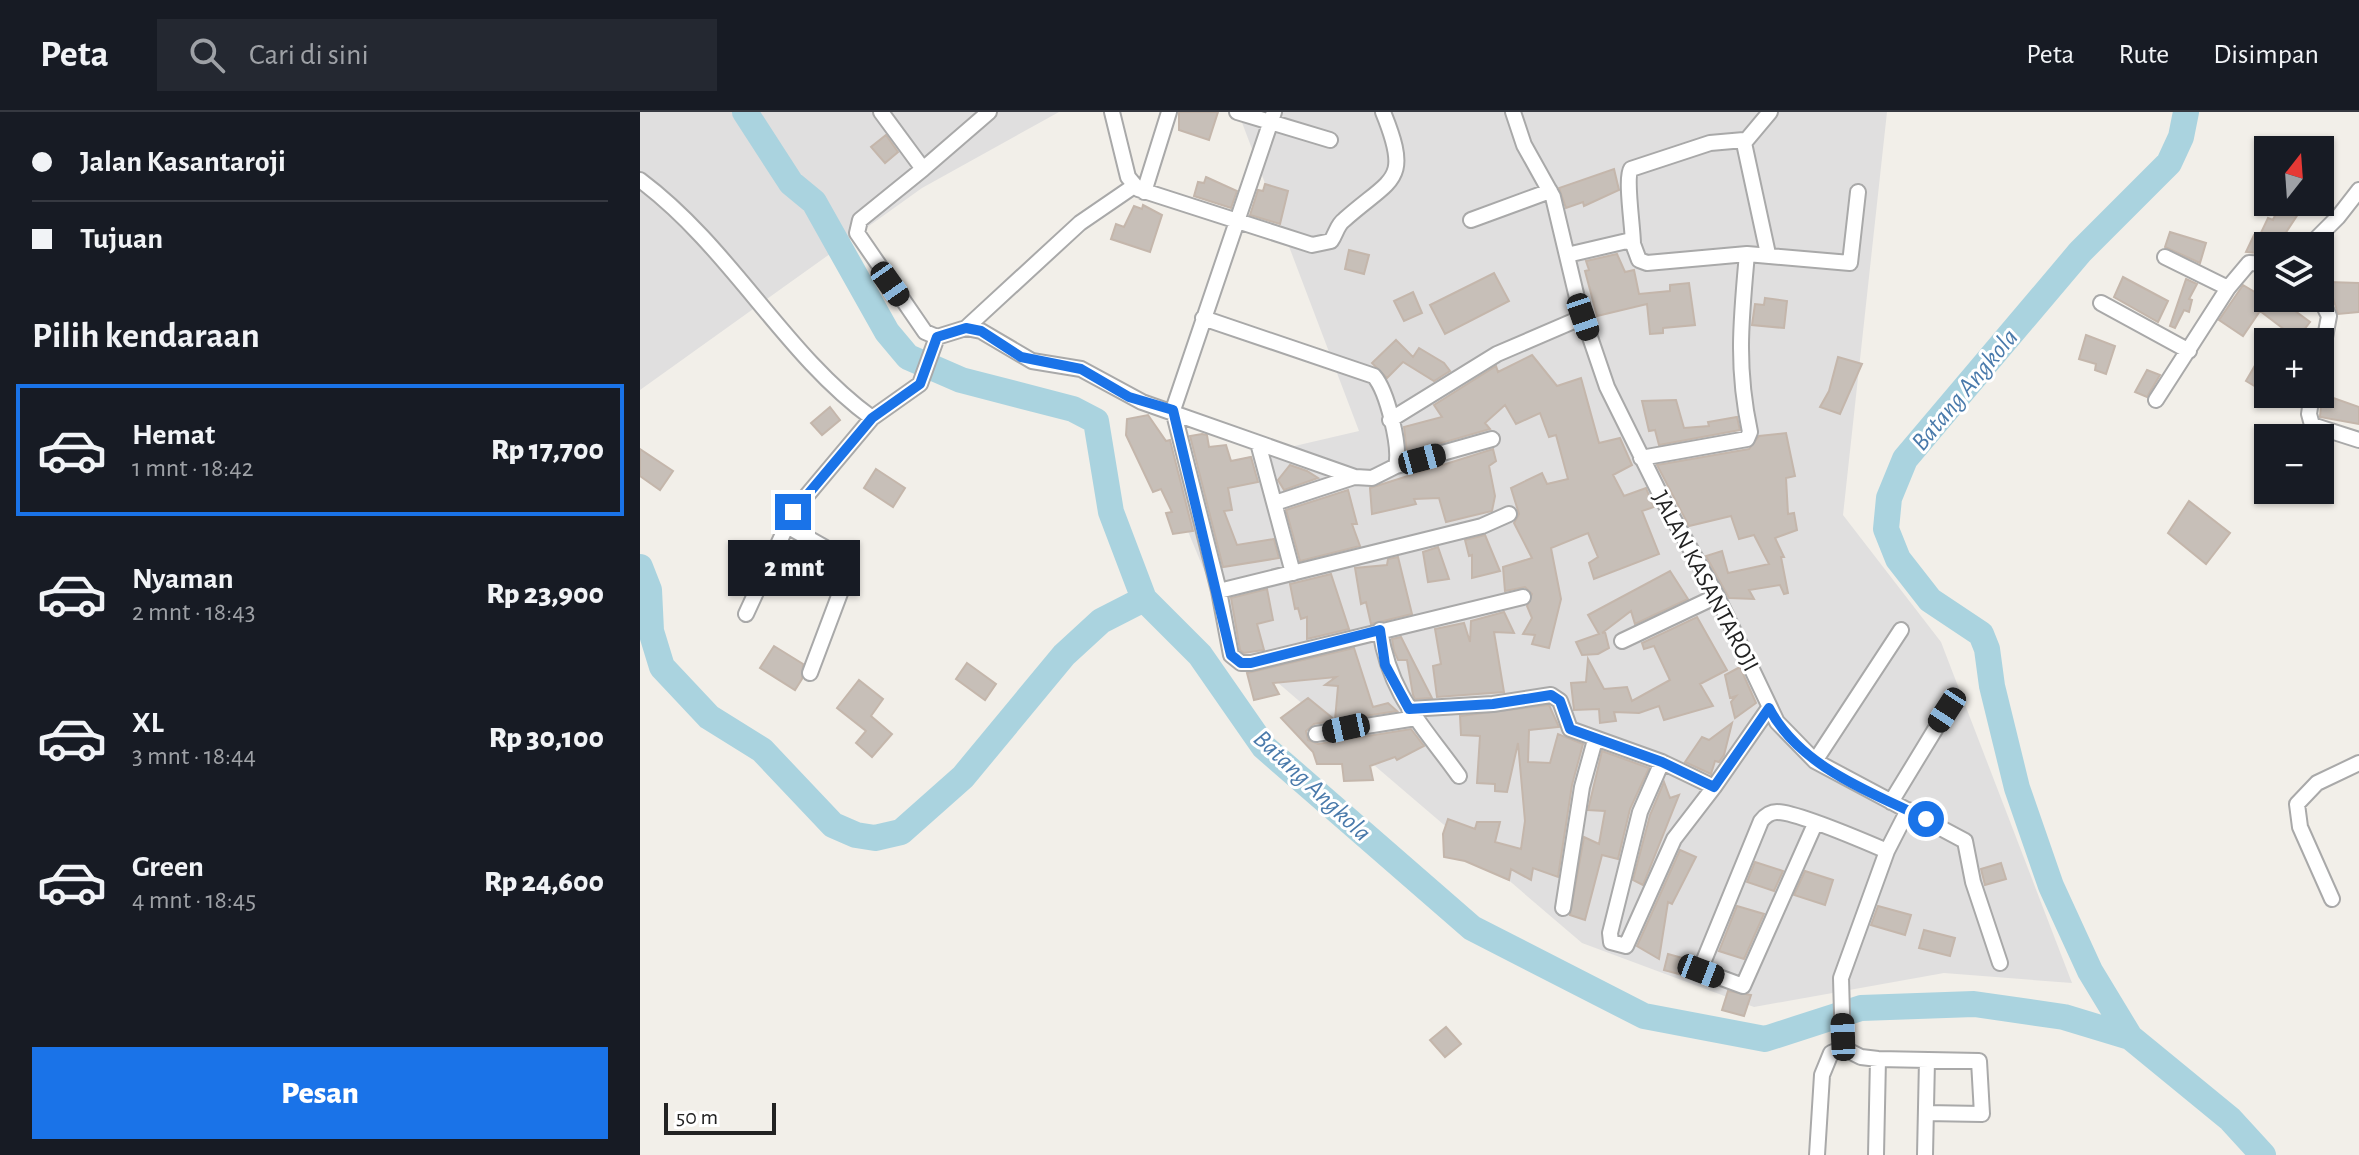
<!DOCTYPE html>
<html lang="id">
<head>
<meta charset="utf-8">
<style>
  body { margin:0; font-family:"Alegreya Sans",sans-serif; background:#242831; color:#f1f3f6; height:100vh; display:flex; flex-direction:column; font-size:30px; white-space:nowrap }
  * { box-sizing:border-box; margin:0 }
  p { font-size:26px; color:#9ea1a6 }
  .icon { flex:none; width:44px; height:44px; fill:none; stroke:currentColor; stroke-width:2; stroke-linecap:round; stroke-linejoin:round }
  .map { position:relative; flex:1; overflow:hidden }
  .details { display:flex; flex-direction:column; background:#171b24; width:640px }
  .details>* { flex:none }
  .hud { display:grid; align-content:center; height:176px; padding:0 32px; background:#171b24 }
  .needle { width:52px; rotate:17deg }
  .buttons { position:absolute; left:1614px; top:24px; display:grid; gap:16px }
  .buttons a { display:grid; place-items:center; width:80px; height:80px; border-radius:0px; background:#171b24; box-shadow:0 2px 6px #0004; font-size:40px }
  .scale { position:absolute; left:24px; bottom:20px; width:112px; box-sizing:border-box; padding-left:8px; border:4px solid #222; border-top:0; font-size:22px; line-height:28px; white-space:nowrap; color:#222; -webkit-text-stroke:6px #fff; paint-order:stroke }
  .end { position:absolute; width:36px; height:36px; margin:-18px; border:10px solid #1a73e8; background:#fff; box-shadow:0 0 0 4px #fff }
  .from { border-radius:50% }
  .bubble { position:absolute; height:56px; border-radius:0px; background:#171b24; box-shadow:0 2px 6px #0004; font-size:26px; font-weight:800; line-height:56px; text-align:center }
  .car { position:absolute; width:24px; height:48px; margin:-24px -12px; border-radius:10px; box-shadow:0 0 6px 2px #0007; background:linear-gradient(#222 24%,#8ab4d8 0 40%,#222 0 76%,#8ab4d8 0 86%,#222 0) }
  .hud b { display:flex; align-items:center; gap:28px; height:76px; font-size:30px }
  .hud b+b { border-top:2px solid #363941 }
  .hud i { width:20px; height:20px; background:#f1f3f6 }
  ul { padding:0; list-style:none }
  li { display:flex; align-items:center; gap:24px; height:132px; margin:0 16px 12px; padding:0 16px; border:4px solid transparent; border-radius:0px }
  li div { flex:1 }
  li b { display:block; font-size:30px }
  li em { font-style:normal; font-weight:800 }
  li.on { border-color:#1a73e8 }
  li>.icon { width:72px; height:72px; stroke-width:1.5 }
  h2 { padding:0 32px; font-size:36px; line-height:96px }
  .primary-button { display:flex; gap:16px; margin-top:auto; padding:16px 32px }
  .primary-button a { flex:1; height:92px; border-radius:0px; background:#1a73e8; color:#fff; font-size:32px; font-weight:800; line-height:92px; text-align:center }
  header { display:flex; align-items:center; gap:48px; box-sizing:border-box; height:112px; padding:0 40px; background:#171b24; border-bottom:2px solid #363941 }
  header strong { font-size:38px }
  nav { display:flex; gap:44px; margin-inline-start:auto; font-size:28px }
  .search { width:560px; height:72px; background:#242831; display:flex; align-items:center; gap:20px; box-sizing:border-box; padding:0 28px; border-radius:0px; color:#9ea1a6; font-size:30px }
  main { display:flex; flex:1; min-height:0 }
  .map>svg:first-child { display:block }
  .residential { fill:#e0dfdf }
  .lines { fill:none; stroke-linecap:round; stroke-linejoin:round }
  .river { stroke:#aad3df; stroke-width:26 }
  .building { fill:#c7bfb8; stroke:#c4b6ab; stroke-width:2 }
  .minor-casing { stroke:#a9a9a9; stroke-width:18 }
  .minor { stroke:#fff; stroke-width:14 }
  .route { stroke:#1a73e8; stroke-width:10 }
  .labels { text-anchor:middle; stroke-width:6; stroke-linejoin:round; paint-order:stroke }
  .street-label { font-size:24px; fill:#222; stroke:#fff }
  .water-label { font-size:26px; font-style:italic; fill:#4a7aab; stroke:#fff }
</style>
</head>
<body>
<header>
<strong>Peta</strong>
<div class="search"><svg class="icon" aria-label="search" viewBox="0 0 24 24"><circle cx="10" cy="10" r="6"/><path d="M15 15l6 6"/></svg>Cari di sini</div>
<nav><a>Peta</a><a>Rute</a><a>Disimpan</a></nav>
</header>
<main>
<section class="details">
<div class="hud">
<b><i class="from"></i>Jalan Kasantaroji</b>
<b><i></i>Tujuan</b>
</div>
<h2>Pilih kendaraan</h2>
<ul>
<li class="on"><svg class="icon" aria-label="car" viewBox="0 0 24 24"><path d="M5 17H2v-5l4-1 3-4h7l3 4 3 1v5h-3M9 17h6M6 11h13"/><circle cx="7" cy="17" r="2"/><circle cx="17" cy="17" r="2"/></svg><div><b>Hemat</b><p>1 mnt · 18:42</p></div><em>Rp 17,700</em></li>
<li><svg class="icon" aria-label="car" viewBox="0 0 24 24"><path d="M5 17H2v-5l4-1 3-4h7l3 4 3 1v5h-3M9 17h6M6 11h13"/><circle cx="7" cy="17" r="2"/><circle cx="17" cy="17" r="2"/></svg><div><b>Nyaman</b><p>2 mnt · 18:43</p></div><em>Rp 23,900</em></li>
<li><svg class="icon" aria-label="car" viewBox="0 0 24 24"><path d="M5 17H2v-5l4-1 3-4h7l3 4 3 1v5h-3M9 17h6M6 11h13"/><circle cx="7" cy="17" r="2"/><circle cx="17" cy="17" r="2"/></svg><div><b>XL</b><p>3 mnt · 18:44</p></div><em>Rp 30,100</em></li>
<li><svg class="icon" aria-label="car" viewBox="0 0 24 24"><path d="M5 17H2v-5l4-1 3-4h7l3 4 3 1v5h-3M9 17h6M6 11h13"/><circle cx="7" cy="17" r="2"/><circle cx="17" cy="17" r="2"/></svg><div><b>Green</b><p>4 mnt · 18:45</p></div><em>Rp 24,600</em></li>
</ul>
<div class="primary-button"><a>Pesan</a></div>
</section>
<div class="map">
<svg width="1719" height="1043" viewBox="0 0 1719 1043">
  <rect width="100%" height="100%" fill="#f2efe9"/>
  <path class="residential" d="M0,0H419L282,76L0,278Z
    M598,0H1247L1203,403L1301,530L1432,871L1304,861L1114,895L942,831L596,535L525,364L719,319Z"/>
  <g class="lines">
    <path class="river" d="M105,0L151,71L174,90L247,220L268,245L321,268L433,297L456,309L471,400L504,487L560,543L624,635L832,816L1004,904L1125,927L1221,896L1334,892L1424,905L1490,925
      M1546,0L1541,25L1529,51L1440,140L1265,347L1249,386L1246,417L1258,447L1290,488L1341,522L1347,537L1352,574L1377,676L1411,774L1450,859L1490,925L1590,1007L1623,1043
      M0,455L9,478L11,519L22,555L69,605L122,638L193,713L216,723L235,726L261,720L323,665L424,543L461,509L504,487"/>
  </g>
  <path class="building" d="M539,0H578L569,28L539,18Z
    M246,23L258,40L245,51L231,35Z
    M974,57L979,78L944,94L943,90L926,96L919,76Z
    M566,65L597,79L591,96L554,84L558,70L564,71Z
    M625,72L648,79L640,112L610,103L618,78L623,79Z
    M1641,90H1666L1637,134H1628V142L1606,140L1614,123L1619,125L1628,106L1633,108Z
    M503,93L522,103L510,140L471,127L476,112L484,115L494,94L502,97Z
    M1530,120L1566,131L1560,151L1525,135Z
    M709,138L729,143L724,162L705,157Z
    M977,142L985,160L994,158L999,182L1030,179V173L1049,171L1055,213L1023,216V221L1010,222L1007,192L957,204L945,159L949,158L946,149Z
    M854,161L869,189L805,222L790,193Z
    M1483,165L1528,189L1518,210L1474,185Z
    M1546,167L1557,172L1549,187L1552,188L1549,200L1544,198L1535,216L1530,214Z
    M1688,170L1719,171V200L1698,202Z
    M1603,173L1640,195L1643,190L1670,210L1657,227L1620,199L1603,224L1579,208Z
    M773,180L782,201L764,209L754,189Z
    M1125,186L1147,189L1144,216L1112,213L1115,192L1124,193Z
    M1446,223L1475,234L1466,262L1455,258L1456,252L1439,247Z
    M756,228L773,245L779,236L804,251L810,259L794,269L763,250L747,266L732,251Z
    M1628,231V282L1606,269Z
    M892,243L917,274L941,266L959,331L980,326L992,353L973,363L984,384L1006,376L1014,395L1002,399L1019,442L954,467L949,451L958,445L948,421L911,436L921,487L909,536L892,532L895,523L883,522L892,506L887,494L892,482L885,475L865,479L863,455L892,446L874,411L879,402L871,376L902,361L907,372L928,367L916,323L909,325L900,301L876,312L865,293L845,311L850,317L767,341L764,315L802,305L794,293L856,254L858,260Z
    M1198,245L1222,252L1200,302L1180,295L1189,279Z
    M1507,258L1520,263L1507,285L1495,280Z
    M1682,282L1719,295V312L1680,305Z
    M1036,288L1044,316L1069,314L1068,310L1097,305L1100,318L1019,333L1015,318L1009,319L1002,289Z
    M190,295L200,308L182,323L171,311Z
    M508,303L526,329L530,328L553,419L533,422L526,401L532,400L521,377L513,380L486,323L487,307Z
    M1146,321L1155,364L1146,366L1148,402L1154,401L1157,418L1135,426L1144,445H1141L1148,481L1144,482L1140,473L1109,478L1114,487L1089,486L1066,444L1082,439L1088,461L1129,452L1114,423L1099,427L1091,404L1049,414L1017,353L1109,337L1119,324Z
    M562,322L567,323L569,335L586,333L591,349L611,345L618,370L588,376L592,398L584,399L597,433L634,427L639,446L583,455L550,324Z
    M0,337L33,359L20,378L0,364Z
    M853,337L856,349L849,354L855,384L852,399L806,410L799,386L774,387L776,392L732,402L730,376Z
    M650,353L667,359L678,366L644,378L638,368Z
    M236,357L265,376L253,395L224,376Z
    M708,378L717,412H712L720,434L660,449L646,398Z
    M1549,389L1590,421L1566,452L1528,421Z
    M845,423L860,459L832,466V443L829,444L825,428Z
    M798,435L809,467L788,470L783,440Z
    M758,445L772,502L731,512L726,490L721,492L715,456L747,453L748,447Z
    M1030,459L1048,487L995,512L991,499L962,521L965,520L969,536L958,542L942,543L936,530L959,522L948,503Z
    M691,462L709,517L667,527V505L661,507L658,496L655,497L650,472Z
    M627,477L633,508L617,512L624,538L604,541L600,538L591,486Z
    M864,500L874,521L854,520L864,580L797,585L793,554L801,552L795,517L824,511L830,530L831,509Z
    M1057,505L1087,558L1060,572L1073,594L1024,608L1019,594L999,601L974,600L976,609L960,611L959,597L934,598L931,571L946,570L948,547L964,577L987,575L992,589L1030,568L1014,534L1004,537L1002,531Z
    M761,525L772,547L792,586L775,587L773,583L767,548H758L754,539L752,527Z
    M134,534L163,552L162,567L155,578L120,556Z
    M714,536L733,595L748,591L757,599L674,612L666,619L668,628L678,632L771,617L784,634L757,648L755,645L730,654L733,668L704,669L702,652H677L673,640L641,606L668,586L695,608L698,574L685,573L696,565L633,571L639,582L614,588L607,561Z
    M327,551L356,572L345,588L316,567Z
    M1100,555L1116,591L1095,606L1091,590L1096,584L1090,586L1085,563Z
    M219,568L243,587L231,604L252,622L232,645L216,631L226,619L197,596Z
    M909,593L919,615L889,618L888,650L910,651L918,622L943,632L932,673L918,765L893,756L891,768L871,757L869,768L825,749L804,745L803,722L808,707L835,717L837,710H860L855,730L881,737L885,709L878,631L867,680L855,679V672L837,671L840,624L821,623L820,604Z
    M1092,611L1084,643L1079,650L1075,649L1071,662L1045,650L1062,625L1069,628Z
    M962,639L1009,656L990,697L978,747L962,743L945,808L930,803L944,725L959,732L965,699L948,698Z
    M1024,670L1030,686L1039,683L1003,773L993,768L1010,703Z
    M1040,738L1056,745L1032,792L1028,790L1019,847L997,834Z
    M1115,750L1143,759L1134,779L1107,770Z
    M1361,751L1366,767L1345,773L1341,757Z
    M1165,759L1193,768L1185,793L1154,783Z
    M1097,794L1124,802L1104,847L1079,839Z
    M1238,794L1271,803L1265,823L1231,813Z
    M1284,818L1315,826L1310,844L1279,836Z
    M1028,842L1053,849L1050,865L1024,858Z
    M1088,879L1111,883L1104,904L1082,898Z
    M806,915L821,932L805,945L790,928Z"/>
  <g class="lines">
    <g class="minor-casing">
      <path id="minor" d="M241,0L283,57L220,108L217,121L285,220L297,225L326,216L341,219L392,249L441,257L502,290L715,365L732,366L756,354C761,335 747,279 734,264L563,206
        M472,0L488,65L498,77L672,133L691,129C696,122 697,113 704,108C752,65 772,71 743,0
        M597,0L690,28
        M634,0L533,298L579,479L591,543L601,551H611L883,485
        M873,0L884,33L913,85L938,190L967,275L1024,390L1077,484L1137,610L1175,649L1325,729L1333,770L1360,851
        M283,57L349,0
        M0,68C91,136 144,242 232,306L280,272L297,225
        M504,80L529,0
        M831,108L910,79
        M993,132C993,116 985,66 991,57L1070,31L1104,28
        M1669,134L1698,105L1719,78
        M1128,142L1104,31L1130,0
        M927,143L987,129L993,132L999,148L1007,151L1107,142
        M1525,145L1588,176
        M1680,186L1689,204L1680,252
        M1461,191L1549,239
        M326,216L440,111L494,74
        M1672,282L1669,302L1672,313L1719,328
        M1516,288L1588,176L1609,151L1628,152
        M750,308L857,242L943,205
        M618,331L653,461
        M1001,346L1107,327L1110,320C1096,255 1101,208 1107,142L1210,151L1218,80
        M756,354L852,327
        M635,391L714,365
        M145,413L200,444L206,451L205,468L170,561
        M579,479L842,414L869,402
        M106,502L153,400L232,306
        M740,518C750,584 782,612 819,664
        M982,529L1077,484
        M769,597L853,592L911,583L920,589L930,617L1022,650L1074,675L1129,596
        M676,622L776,606
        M1175,649L1261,518
        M1022,650L1000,700L970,821L971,830L986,834L1034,727L1074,675
        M1251,690L1307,598
        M1175,712L1103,874L1060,858L1121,709C1125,704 1130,700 1137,700C1157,700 1226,730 1247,739
        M1692,787L1660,715L1657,692L1677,671L1719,651
        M923,796L942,675L955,628
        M1203,936L1221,945L1238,947L1339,949L1342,1002L1286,1001
        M1177,1043L1182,963L1191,941L1203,936L1201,866L1247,739L1268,698
        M1236,1043L1238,947
        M1285,1043L1287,948"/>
    </g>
    <use href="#minor" class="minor"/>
  </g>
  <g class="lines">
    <path class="route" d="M153,400L232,306L280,272L297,225L326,216L341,219L381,245L441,257L489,285L533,298L591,543L601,551H611L740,518L745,553L769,597L853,592L911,583L920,589L930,617L1022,650L1074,675L1129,596C1160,655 1229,679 1286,707"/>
  </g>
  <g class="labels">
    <g class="street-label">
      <text transform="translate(1066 469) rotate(62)" y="8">JALAN KASANTAROJI</text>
    </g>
    <g class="water-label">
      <text transform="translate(1324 277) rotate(-50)" y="9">Batang Angkola</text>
      <text transform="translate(673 673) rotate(43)" y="9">Batang Angkola</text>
    </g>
  </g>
</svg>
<div class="buttons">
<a><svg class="needle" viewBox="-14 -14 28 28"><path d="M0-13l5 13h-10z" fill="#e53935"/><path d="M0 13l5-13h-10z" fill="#9ea1a6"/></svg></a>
<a><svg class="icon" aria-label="layers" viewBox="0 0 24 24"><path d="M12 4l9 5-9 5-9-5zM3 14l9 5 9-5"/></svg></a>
<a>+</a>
<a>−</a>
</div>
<div class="scale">50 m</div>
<i class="end from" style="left:1286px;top:707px"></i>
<i class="end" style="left:153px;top:400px"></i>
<div class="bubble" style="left:88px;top:428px;width:132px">2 mnt</div>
<i class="car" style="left:250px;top:172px;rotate:145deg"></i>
<i class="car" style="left:943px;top:205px;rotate:161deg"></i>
<i class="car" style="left:782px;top:347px;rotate:75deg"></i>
<i class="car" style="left:1307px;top:598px;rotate:213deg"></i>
<i class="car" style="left:706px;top:616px;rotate:258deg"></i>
<i class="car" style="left:1061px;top:859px;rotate:111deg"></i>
<i class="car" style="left:1203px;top:925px;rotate:358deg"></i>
</div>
</main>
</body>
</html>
